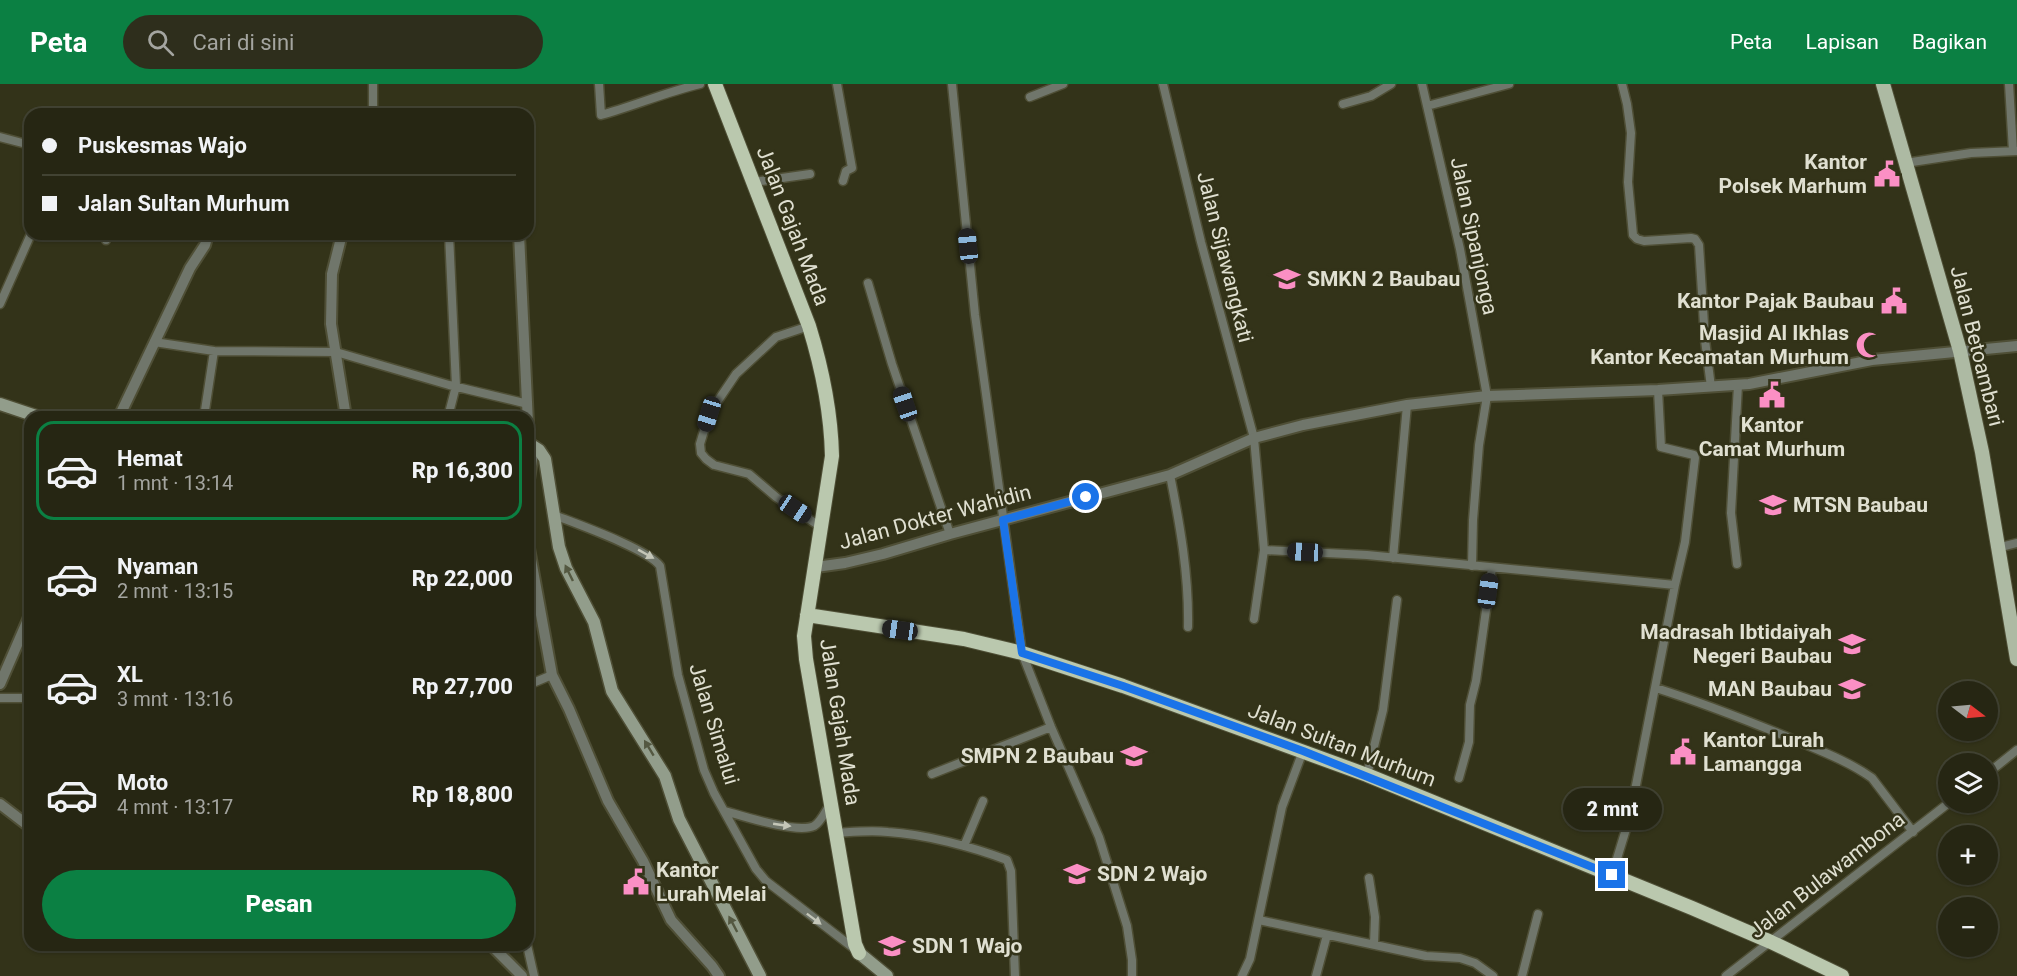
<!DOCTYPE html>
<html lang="id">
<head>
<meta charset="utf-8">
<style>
  body { margin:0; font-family:Roboto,sans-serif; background:#2e2e1c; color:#f1f3f6; height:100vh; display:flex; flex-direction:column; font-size:22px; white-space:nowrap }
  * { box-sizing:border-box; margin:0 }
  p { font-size:20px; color:#a4a5a0 }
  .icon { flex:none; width:33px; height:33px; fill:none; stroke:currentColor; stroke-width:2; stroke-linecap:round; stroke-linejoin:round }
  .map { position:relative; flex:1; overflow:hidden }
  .sheet { position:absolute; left:24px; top:327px; width:510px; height:540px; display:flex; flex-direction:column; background:#262613; border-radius:18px; box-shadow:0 2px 4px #0004,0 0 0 2px #424333 }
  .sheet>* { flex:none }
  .hud { position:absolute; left:24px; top:24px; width:510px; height:132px; border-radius:18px; box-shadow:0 2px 4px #0004,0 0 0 2px #424333; display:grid; align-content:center; height:132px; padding:0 18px; background:#262613 }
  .needle { width:39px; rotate:106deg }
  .fabs { position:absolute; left:1938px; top:597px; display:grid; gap:12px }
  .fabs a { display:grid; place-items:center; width:60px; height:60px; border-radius:50%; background:#262613; box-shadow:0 2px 4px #0004,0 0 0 2px #424333; font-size:30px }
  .end { position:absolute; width:27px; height:27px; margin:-14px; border:8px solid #1a73e8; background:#fff; box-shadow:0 0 0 3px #fff }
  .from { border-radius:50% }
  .bubble { position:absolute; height:42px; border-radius:21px; background:#262613; box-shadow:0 2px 4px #0004,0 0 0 2px #424333; font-size:20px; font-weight:800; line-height:42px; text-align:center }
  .car { position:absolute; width:18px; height:36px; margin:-18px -9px; border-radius:8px; box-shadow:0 0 4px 2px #0007; background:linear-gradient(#222 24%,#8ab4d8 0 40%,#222 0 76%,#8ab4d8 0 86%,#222 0) }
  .hud b { display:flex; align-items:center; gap:21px; height:57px; font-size:22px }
  .hud b+b { border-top:2px solid #424333 }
  .hud i { width:15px; height:15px; background:#f1f3f6 }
  ul { padding:10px 0 0; list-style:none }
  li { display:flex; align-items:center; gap:18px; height:99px; margin:0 12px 9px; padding:0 6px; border:3px solid transparent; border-radius:18px }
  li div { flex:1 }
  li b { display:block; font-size:22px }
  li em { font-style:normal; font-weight:800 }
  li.selected { border-color:#0b8043 }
  li>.icon { width:54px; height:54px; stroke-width:1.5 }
  .primary-button { display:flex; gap:12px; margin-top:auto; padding:12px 18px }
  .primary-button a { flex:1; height:69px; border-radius:36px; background:#0b8043; color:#fff; font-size:24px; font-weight:800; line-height:69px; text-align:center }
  header { display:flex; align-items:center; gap:36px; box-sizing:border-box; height:84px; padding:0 30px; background:#0b8043; color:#fff }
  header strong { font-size:28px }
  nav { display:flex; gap:33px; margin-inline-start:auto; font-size:21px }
  .search { width:420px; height:54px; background:#2e2e1c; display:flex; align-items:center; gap:15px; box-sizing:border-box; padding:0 21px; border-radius:33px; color:#a4a5a0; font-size:22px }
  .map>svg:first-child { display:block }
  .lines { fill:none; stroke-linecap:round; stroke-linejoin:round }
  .minor-casing { stroke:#4f4f36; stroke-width:11 }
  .tertiary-casing { stroke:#4f4f36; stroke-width:14 }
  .secondary-casing { stroke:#4f4f36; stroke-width:15 }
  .primary-casing { stroke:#4f4f36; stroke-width:16 }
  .trunk-casing { stroke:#4f4f36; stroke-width:16 }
  .minor { stroke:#70766b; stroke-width:8 }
  .tertiary { stroke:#70766b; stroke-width:10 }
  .secondary { stroke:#929d8b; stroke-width:12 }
  .primary { stroke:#adbaa3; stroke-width:14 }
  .trunk { stroke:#bac8ae; stroke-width:14 }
  .oneway { fill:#c4c6b8 }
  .oneway2 { fill:#545841 }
  .route { stroke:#1a73e8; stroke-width:8 }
  .labels { text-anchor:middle; stroke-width:5; stroke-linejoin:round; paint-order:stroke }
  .poi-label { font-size:21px; font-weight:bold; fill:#e0e0d1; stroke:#333319; text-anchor:end }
  .street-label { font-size:21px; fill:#e0e0d1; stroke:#333319 }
</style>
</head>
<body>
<header>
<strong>Peta</strong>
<div class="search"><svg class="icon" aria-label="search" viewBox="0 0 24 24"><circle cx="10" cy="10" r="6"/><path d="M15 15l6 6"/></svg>Cari di sini</div>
<nav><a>Peta</a><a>Lapisan</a><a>Bagikan</a></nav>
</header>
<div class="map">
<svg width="2017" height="892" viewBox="0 0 2017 892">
  <rect width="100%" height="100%" fill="#333319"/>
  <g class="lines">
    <g class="minor-casing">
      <path id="minor" d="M599,0L601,31C634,22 666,8 700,0
        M837,0L852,84L846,87L843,97
        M952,0L975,231L1022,569L1051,643L1099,753L1127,842L1132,876V892
        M1163,0L1201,158L1254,354L1264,466L1254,535
        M1422,0L1460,165L1487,312L1479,361L1473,436L1472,482
        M1622,0L1627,20L1631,49L1628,98L1633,151L1637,155L1644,157L1691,154L1695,155L1699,161L1705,256L1711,303
        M2009,0L2013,67
        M1030,13L1063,0
        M1343,20L1371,12L1391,0
        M1427,22L1509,0
        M373,30V0
        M0,53L30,61
        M1912,78L1971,69L2017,67
        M754,98L810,90
        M106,156V150
        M868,199L892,280L950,450
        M0,220L31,150
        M809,242L776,253L736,290L709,330L700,360L701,369L706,375L714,381L749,390L776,413L821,443
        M154,258L214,267L336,268L449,301L528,320
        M1658,306L1661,363L1694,371L1695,374L1685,458L1675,501
        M204,333L214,267
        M448,333L456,302L449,150
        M1170,391C1180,441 1189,491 1188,543
        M554,431C577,440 648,465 660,482L678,591L704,686L714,709L756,785L766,797L856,866
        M1997,464L2017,459
        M1264,466L1367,471L1675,501L1630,732L1612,791
        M1393,474L1407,321
        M1737,480L1731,429L1738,301
        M528,601L552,591
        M1656,604C1706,620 1754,639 1802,659C1826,669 1851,679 1872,694L1913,748
        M0,614H30
        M1988,689L2017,666
        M932,690L1051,643
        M1367,691L1383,626L1397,516
        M1459,694L1469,658L1470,621L1476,597L1492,484
        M725,727C743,732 797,750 814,742C821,738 826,726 831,719
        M835,749C853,748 870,746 888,748C924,750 973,763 1007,776L1011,787L1015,892
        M964,762L983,717
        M1369,794L1375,833L1374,860
        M1259,836L1426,872L1460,874L1475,879L1493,892
        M527,861L534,892
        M1242,892L1250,875L1282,723L1303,667
        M1316,892L1327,851
        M1522,892L1538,830
        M1726,892L1950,718"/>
    </g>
    <g class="tertiary-casing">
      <path id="tertiary" d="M342,150L332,190L331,240L346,333
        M519,150L528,339
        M119,333L190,184L205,161L208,150
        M528,402L534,362
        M528,459L552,591L569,625L608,717L643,777L671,836L712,882L719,892
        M816,483L845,479L883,470L950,450L1170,391L1254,354L1303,341L1407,321L1487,312L1658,306L1749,300L1872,276L2017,262
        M0,600L30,531
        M0,720L30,743
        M491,861L522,892"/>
    </g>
    <g class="secondary-casing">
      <path id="secondary" d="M0,320L39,333
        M528,359L539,366L545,375L559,463L566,484L594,538L612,607L665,692L679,735L760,892
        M859,869L887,892"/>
    </g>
    <g class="primary-casing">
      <path id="primary" d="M1883,0L1960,267L1982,368L2017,575"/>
    </g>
    <g class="trunk-casing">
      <path id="trunk" d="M715,0L809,242C822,284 831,327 832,372L804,552L806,575L855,860L859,869
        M807,531L964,555L1022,569L1123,602L1367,691L1692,824L1771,858L1842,892"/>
    </g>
    <use href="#minor" class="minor"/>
    <use href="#tertiary" class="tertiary"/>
    <use href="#secondary" class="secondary"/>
    <use href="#primary" class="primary"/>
    <use href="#trunk" class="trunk"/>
  </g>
  <defs><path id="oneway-solid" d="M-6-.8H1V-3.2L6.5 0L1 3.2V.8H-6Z" transform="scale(1.5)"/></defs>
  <g class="oneway">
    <use href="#oneway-solid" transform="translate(646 470) rotate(29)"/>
    <use href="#oneway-solid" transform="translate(782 741) rotate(8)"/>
    <use href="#oneway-solid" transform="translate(814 835) rotate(37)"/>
  </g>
  <g class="oneway2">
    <use href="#oneway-solid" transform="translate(569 489) rotate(-116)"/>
    <use href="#oneway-solid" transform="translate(649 664) rotate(-121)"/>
    <use href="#oneway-solid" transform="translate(733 840) rotate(-118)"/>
  </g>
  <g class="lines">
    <path class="route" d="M1086,413L1003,436L1022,569L1123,602L1303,667L1612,791"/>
  </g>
  <defs>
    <g id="civic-bare" transform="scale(2.07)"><path d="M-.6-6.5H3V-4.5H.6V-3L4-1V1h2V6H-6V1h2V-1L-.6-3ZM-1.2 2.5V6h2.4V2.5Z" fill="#fb8fc4" stroke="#333319" stroke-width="2.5" paint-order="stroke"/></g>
    <g id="school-bare" transform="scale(2.07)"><path d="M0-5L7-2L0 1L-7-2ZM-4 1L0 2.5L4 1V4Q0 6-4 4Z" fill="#fb8fc4" stroke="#333319" stroke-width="2.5" paint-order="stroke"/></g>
    <g id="mosque-bare" transform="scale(2.07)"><path d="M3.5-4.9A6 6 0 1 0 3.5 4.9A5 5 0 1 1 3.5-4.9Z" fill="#fb8fc4" stroke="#333319" stroke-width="2.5" paint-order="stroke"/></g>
  </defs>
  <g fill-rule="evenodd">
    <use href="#civic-bare" x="1887" y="90"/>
    <use href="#school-bare" x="1287" y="195"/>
    <use href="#civic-bare" x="1894" y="217"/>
    <use href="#mosque-bare" x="1869" y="261"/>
    <use href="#civic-bare" x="1772" y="311"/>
    <use href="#school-bare" x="1773" y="421"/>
    <use href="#school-bare" x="1852" y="560"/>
    <use href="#school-bare" x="1852" y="605"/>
    <use href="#civic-bare" x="1683" y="668"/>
    <use href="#school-bare" x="1134" y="672"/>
    <use href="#school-bare" x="1077" y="790"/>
    <use href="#civic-bare" x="636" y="798"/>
    <use href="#school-bare" x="892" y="862"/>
  </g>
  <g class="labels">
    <g class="poi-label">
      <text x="1867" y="85">Kantor<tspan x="1867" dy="24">Polsek Marhum</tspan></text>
      <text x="1307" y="202" text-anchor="start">SMKN 2 Baubau</text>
      <text x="1874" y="224">Kantor Pajak Baubau</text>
      <text x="1849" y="256">Masjid Al Ikhlas<tspan x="1849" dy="24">Kantor Kecamatan Murhum</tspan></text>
      <text x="1772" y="348" text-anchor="middle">Kantor<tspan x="1772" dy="24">Camat Murhum</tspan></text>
      <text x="1793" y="428" text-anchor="start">MTSN Baubau</text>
      <text x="1832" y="555">Madrasah Ibtidaiyah<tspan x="1832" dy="24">Negeri Baubau</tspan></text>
      <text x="1832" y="612">MAN Baubau</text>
      <text x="1703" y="663" text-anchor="start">Kantor Lurah<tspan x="1703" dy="24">Lamangga</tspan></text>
      <text x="1114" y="679">SMPN 2 Baubau</text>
      <text x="656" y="793" text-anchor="start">Kantor<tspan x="656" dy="24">Lurah Melai</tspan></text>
      <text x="1097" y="797" text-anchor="start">SDN 2 Wajo</text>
      <text x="912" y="869" text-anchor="start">SDN 1 Wajo</text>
    </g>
    <g class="street-label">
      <text transform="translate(793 142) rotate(69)" y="7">Jalan Gajah Mada</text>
      <text transform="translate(1474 152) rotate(78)" y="7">Jalan Sipanjonga</text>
      <text transform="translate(1225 173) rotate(76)" y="7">Jalan Sijawangkati</text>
      <text transform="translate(1977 262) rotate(76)" y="7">Jalan Betoambari</text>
      <text transform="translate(935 433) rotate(-15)" y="7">Jalan Dokter Wahidin</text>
      <text transform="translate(840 638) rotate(81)" y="7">Jalan Gajah Mada</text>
      <text transform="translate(714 640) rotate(73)" y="7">Jalan Simalui</text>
      <text transform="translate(1342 661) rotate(21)" y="7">Jalan Sultan Murhum</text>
      <text transform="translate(1827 791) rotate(-38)" y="7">Jalan Bulawambona</text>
    </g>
  </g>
</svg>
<div class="fabs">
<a><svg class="needle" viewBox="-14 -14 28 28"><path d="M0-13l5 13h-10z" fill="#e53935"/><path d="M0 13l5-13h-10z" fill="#a4a5a0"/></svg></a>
<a><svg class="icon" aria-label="layers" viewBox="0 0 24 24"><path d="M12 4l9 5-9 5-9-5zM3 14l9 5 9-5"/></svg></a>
<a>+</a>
<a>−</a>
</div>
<i class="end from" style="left:1086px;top:413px"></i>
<i class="end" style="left:1612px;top:791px"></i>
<div class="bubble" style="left:1563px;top:704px;width:99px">2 mnt</div>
<i class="car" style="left:968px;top:162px;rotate:354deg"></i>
<i class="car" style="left:905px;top:320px;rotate:341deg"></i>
<i class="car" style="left:709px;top:330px;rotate:197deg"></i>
<i class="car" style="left:795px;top:425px;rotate:124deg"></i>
<i class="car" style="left:1305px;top:468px;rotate:273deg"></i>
<i class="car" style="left:1488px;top:507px;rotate:8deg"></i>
<i class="car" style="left:900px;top:546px;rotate:278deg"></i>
<div class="hud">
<b><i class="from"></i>Puskesmas Wajo</b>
<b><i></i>Jalan Sultan Murhum</b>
</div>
<section class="sheet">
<ul>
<li class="selected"><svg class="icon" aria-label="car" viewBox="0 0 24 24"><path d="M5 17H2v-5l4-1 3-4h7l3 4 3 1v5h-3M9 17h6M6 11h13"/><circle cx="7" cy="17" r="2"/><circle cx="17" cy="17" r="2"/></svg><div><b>Hemat</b><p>1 mnt · 13:14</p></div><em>Rp 16,300</em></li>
<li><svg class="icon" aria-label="car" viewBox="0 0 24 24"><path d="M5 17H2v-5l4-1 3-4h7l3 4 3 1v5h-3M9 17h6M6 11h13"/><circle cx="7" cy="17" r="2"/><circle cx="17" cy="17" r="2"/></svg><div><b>Nyaman</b><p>2 mnt · 13:15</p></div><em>Rp 22,000</em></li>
<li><svg class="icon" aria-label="car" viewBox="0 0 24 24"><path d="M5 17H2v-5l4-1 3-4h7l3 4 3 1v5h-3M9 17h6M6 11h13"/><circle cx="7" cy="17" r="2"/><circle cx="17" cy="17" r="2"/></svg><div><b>XL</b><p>3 mnt · 13:16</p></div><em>Rp 27,700</em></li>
<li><svg class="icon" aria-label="car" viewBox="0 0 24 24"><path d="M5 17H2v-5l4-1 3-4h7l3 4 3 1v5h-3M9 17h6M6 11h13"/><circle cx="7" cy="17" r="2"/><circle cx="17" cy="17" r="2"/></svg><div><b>Moto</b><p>4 mnt · 13:17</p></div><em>Rp 18,800</em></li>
</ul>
<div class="primary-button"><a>Pesan</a></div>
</section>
</div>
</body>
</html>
